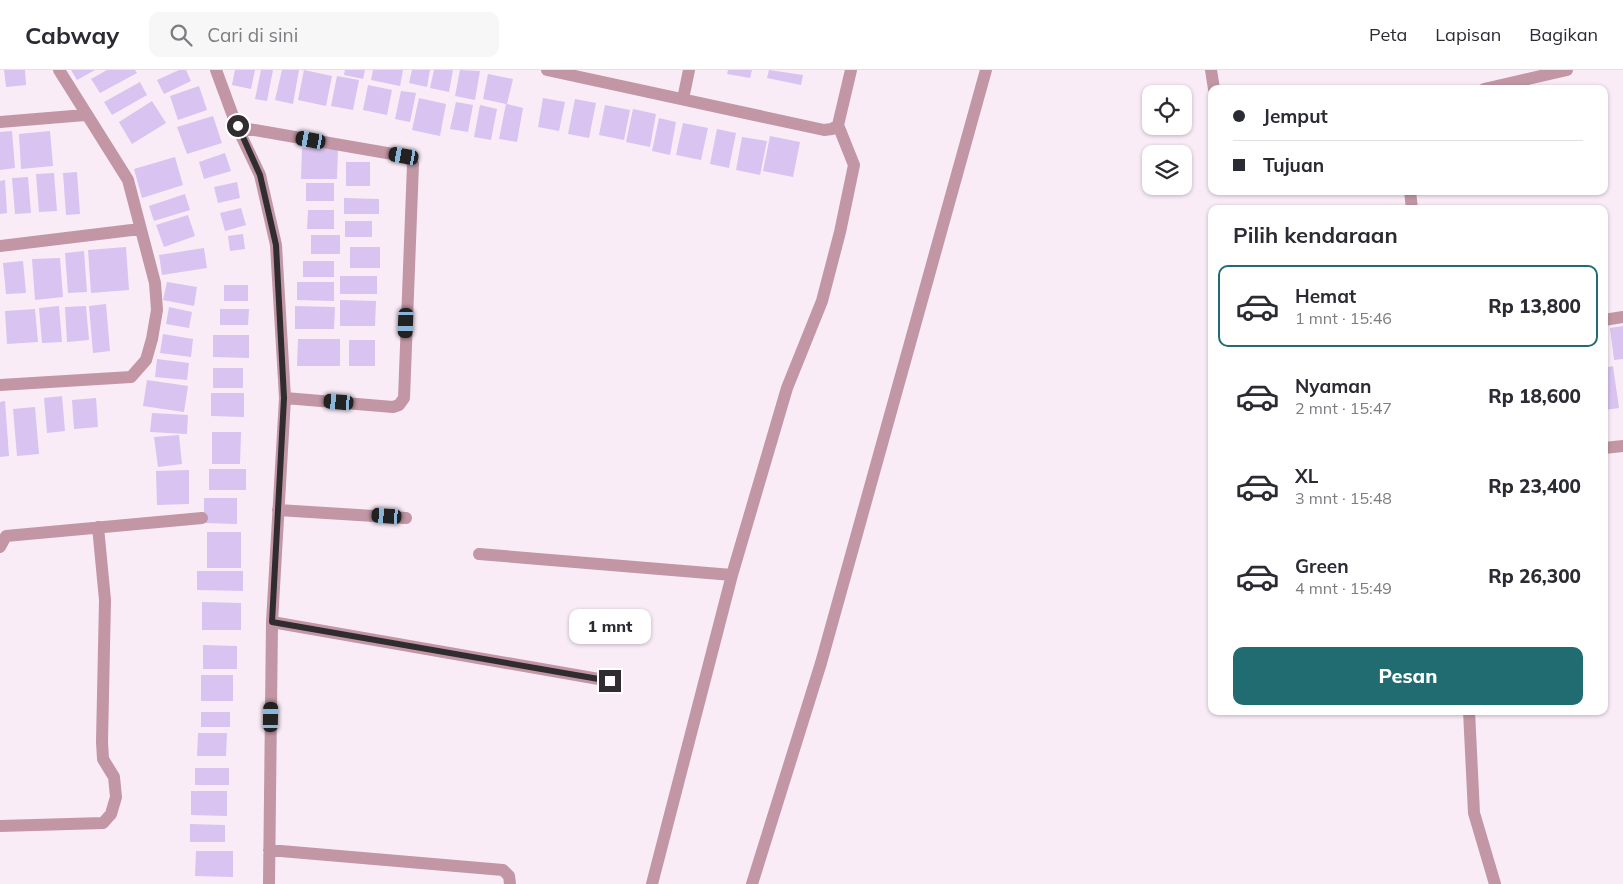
<!DOCTYPE html>
<html lang="id">
<head>
<meta charset="utf-8">
<style>
  body { margin:0; font-family:Mulish,sans-serif; background:#f7f7f7; color:#2b2b33; height:100vh; display:flex; flex-direction:column; font-size:19px; white-space:nowrap }
  * { box-sizing:border-box; margin:0 }
  p { font-size:16px; color:#7c7c81 }
  .icon { flex:none; width:28px; height:28px; fill:none; stroke:currentColor; stroke-width:2; stroke-linecap:round; stroke-linejoin:round }
  .map { position:relative; flex:1; overflow:hidden }
  .side { position:absolute; left:1208px; top:135px; width:400px; height:510px; display:flex; flex-direction:column; background:#fff; border-radius:10px; box-shadow:0 1px 4px #0004 }
  .side>* { flex:none }
  .top-card { position:absolute; left:1208px; top:15px; width:400px; height:110px; border-radius:10px; box-shadow:0 1px 4px #0004; display:grid; align-content:center; height:110px; padding:0 25px; background:#fff }
  .tools { position:absolute; left:1142px; top:15px; display:grid; gap:10px }
  .tools a { display:grid; place-items:center; width:50px; height:50px; border-radius:10px; background:#fff; box-shadow:0 1px 4px #0004; font-size:25px }
  .end { position:absolute; width:22px; height:22px; margin:-11px; border:6px solid #312c30; background:#fff; box-shadow:0 0 0 2px #fff }
  .from { border-radius:50% }
  .bubble { position:absolute; height:35px; border-radius:10px; background:#fff; box-shadow:0 1px 4px #0004; font-size:16px; font-weight:800; line-height:35px; text-align:center }
  .car { position:absolute; width:15px; height:30px; margin:-15px -8px; border-radius:6px; box-shadow:0 0 4px 1px #0007; background:linear-gradient(#222 24%,#8ab4d8 0 40%,#222 0 76%,#8ab4d8 0 86%,#222 0) }
  .top-card b { display:flex; align-items:center; gap:18px; height:48px; font-size:19px }
  .top-card b+b { border-top:1px solid #e1e1e2 }
  .top-card i { width:12px; height:12px; background:#2b2b33 }
  ul { padding:0; list-style:none }
  li { display:flex; align-items:center; gap:15px; height:82px; margin:0 10px 8px; padding:0 15px; border:2px solid transparent; border-radius:10px }
  li div { flex:1 }
  li b { display:block; font-size:19px }
  li em { font-style:normal; font-weight:800 }
  li.selected { border-color:#206c71 }
  li>.icon { width:45px; height:45px; stroke-width:1.5 }
  h2 { padding:0 25px; font-size:22px; line-height:60px }
  .action { display:flex; gap:10px; margin-top:auto; padding:10px 25px }
  .action a { flex:1; height:58px; border-radius:10px; background:#206c71; color:#fff; font-size:20px; font-weight:800; line-height:58px; text-align:center }
  header { display:flex; align-items:center; gap:30px; box-sizing:border-box; height:70px; padding:0 25px; background:#fff; border-bottom:1px solid #e1e1e2 }
  header strong { font-size:24px }
  nav { display:flex; gap:28px; margin-inline-start:auto; font-size:18px }
  .search { width:350px; height:45px; background:#f7f7f7; display:flex; align-items:center; gap:12px; box-sizing:border-box; padding:0 18px; border-radius:10px; color:#7c7c81; font-size:19px }
  .map>svg:first-child { display:block }
  .building { fill:#d8c3f1 }
  .lines { fill:none; stroke-linecap:round; stroke-linejoin:round }
  .minor { stroke:#c296a4; stroke-width:12 }
  .route { stroke:#312c30; stroke-width:6 }
</style>
</head>
<body>
<header>
<strong>Cabway</strong>
<div class="search"><svg class="icon" aria-label="search" viewBox="0 0 24 24"><circle cx="10" cy="10" r="6"/><path d="M15 15l6 6"/></svg>Cari di sini</div>
<nav><a>Peta</a><a>Lapisan</a><a>Bagikan</a></nav>
</header>
<div class="map">
<svg width="1623" height="814" viewBox="0 0 1623 814">
  <rect width="100%" height="100%" fill="#f9ecf7"/>
  <path class="building" d="M4,0H25L26,15L6,17Z
    M71,0H95L77,10Z
    M107,0H135L137,3L100,23L91,9Z
    M179,0H186L191,11L164,24L157,10Z
    M235,0H255L251,19L232,15Z
    M261,0H273L267,31L255,29Z
    M282,0H299L293,34L275,30Z
    M304,0L332,6L326,36L298,30Z
    M345,0H365L363,9L344,5Z
    M373,0H403L400,16L371,10Z
    M412,0H430L427,17L409,13Z
    M434,0H453L449,22L430,18Z
    M460,0L480,1L475,30L455,26Z
    M728,0H752L750,8L727,4Z
    M769,0L803,5L801,15L767,8Z
    M488,4L513,9L507,34L523,38L517,72L499,69L506,34L483,29Z
    M337,6L359,10L353,40L331,36Z
    M140,12L147,25L112,45L104,32Z
    M368,15L392,20L387,45L363,40Z
    M199,16L207,40L178,50L170,26Z
    M401,21L416,23L410,52L395,49Z
    M419,28L446,34L440,66L412,60Z
    M543,28L565,32L559,61L538,57Z
    M575,29L596,33L589,68L568,64Z
    M152,31L166,53L132,74L119,52Z
    M456,32L473,35L468,62L450,59Z
    M480,35L497,39L491,70L474,67Z
    M605,35L630,40L624,70L599,65Z
    M633,39L656,44L650,77L626,72Z
    M213,46L222,73L187,84L177,57Z
    M659,48L676,52L670,85L652,81Z
    M683,53L708,58L701,90L676,85Z
    M717,59L736,63L729,98L710,94Z
    M12,61L15,98L0,100V62Z
    M50,61L53,96L21,99L19,64Z
    M770,66L800,72L793,107L763,101Z
    M742,67L767,71L760,105L736,100Z
    M302,78H338L337,109H301Z
    M225,83L231,101L204,109L199,92Z
    M175,87L183,115L142,128L134,99Z
    M346,92H370V116H346Z
    M77,102L80,144L66,145L63,103Z
    M54,103L57,141L39,142L36,104Z
    M28,107L31,143L15,144L12,108Z
    M5,110L7,143L0,144V111Z
    M237,112L240,128L218,133L214,117Z
    M306,113H334V131H306Z
    M185,124L190,140L154,151L149,136Z
    M344,128L379,129V144H344Z
    M241,138L246,155L225,161L220,143Z
    M308,140H334V159H307Z
    M188,145L195,166L164,177L156,155Z
    M345,151H372V167H345Z
    M243,164L245,179L230,181L228,166Z
    M311,165H340V184H311Z
    M126,177L129,220L91,223L88,180Z
    M350,177H380V198H350Z
    M204,178L207,198L162,205L159,185Z
    M84,181L87,222L68,223L65,183Z
    M60,188L63,227L35,230L32,189Z
    M23,191L26,223L6,224L3,193Z
    M303,191H334V207H303Z
    M340,206H377V224H340Z
    M167,212L197,217L194,236L163,230Z
    M297,212H334V231L297,230Z
    M224,215H248V231H224Z
    M340,230L376,231L375,256H340Z
    M106,234L110,281L93,283L89,236Z
    M59,236L62,272L42,273L39,238Z
    M86,236L89,270L67,272L65,237Z
    M295,236L335,237L334,259H295Z
    M169,237L192,242L189,258L166,254Z
    M35,239L38,272L7,274L5,241Z
    M220,239H249L248,255H220Z
    M1623,256V289L1614,290L1610,258Z
    M163,264L193,269L191,287L160,283Z
    M213,265H249V288L213,287Z
    M298,269H340V296H297Z
    M349,270H375V296H349Z
    M157,289L189,293L187,310L155,307Z
    M1613,296L1619,338L1604,340V298Z
    M213,298H243V318H213Z
    M147,310L188,316L184,342L143,336Z
    M211,323H244V347L211,346Z
    M62,326L65,361L47,363L44,328Z
    M96,328L98,357L74,359L72,330Z
    M5,331L9,386L0,387V332Z
    M35,337L39,384L17,386L13,339Z
    M152,343L188,345L187,364L150,362Z
    M212,362H241L240,394H212Z
    M179,365L182,394L158,397L154,367Z
    M209,399H246V420H209Z
    M189,400V434L157,435L156,401Z
    M204,428H237V454L204,453Z
    M207,462H241V498H207Z
    M197,501H243V521L197,520Z
    M202,532L241,533V560H202Z
    M203,575L237,576V599H203Z
    M201,605H233V631H201Z
    M201,642H230V657H201Z
    M198,663H227L226,686H197Z
    M195,698H229V715H195Z
    M191,721H227V746L191,745Z
    M190,754L225,755V772H190Z
    M196,781H233V807L195,806Z"/>
  <g class="lines">
    <path class="minor" d="M216,0L237,57L260,105L276,175L285,328L272,552L610,611
      M547,0L824,60L832,59L838,55L851,0
      M1211,0L1214,19
      M1484,19L1567,0
      M683,29L689,0
      M0,52L85,45
      M237,57L404,86L409,87L413,94L404,328L399,335L393,337L285,328
      M1410,121L1412,139
      M0,176L140,159
      M1604,250L1623,247
      M0,315L131,307L146,290L152,269L157,240L155,213L128,110L59,0
      M1604,378L1623,376
      M278,440L406,448
      M0,477L6,466L202,448
      M479,484L732,505
      M1469,641L1474,743L1495,814
      M0,756L103,753L111,744L116,727L114,707L103,689L102,672L105,530L98,457
      M269,780L503,800L509,806L510,814
      M269,814L272,552
      M652,814L732,505L787,318L822,231L840,162L854,95L838,55
      M752,814L821,593L986,0"/>
  </g>
  <g class="lines">
    <path class="route" d="M238,56L260,105L276,175L284,328L272,552L610,611"/>
  </g>
</svg>
<div class="tools">
<a><svg class="icon" aria-label="locate" viewBox="0 0 24 24"><circle cx="12" cy="12" r="6"/><path d="M12 2v4M12 18v4M2 12h4M18 12h4"/></svg></a>
<a><svg class="icon" aria-label="layers" viewBox="0 0 24 24"><path d="M12 4l9 5-9 5-9-5zM3 14l9 5 9-5"/></svg></a>
</div>
<i class="end from" style="left:238px;top:56px"></i>
<i class="end" style="left:610px;top:611px"></i>
<div class="bubble" style="left:569px;top:539px;width:82px">1 mnt</div>
<i class="car" style="left:311px;top:70px;rotate:280deg"></i>
<i class="car" style="left:404px;top:86px;rotate:280deg"></i>
<i class="car" style="left:406px;top:253px;rotate:182deg"></i>
<i class="car" style="left:339px;top:332px;rotate:275deg"></i>
<i class="car" style="left:387px;top:446px;rotate:274deg"></i>
<i class="car" style="left:271px;top:647px;rotate:1deg"></i>
<div class="top-card">
<b><i class="from"></i>Jemput</b>
<b><i></i>Tujuan</b>
</div>
<section class="side">
<h2>Pilih kendaraan</h2>
<ul>
<li class="selected"><svg class="icon" aria-label="car" viewBox="0 0 24 24"><path d="M5 17H2v-5l4-1 3-4h7l3 4 3 1v5h-3M9 17h6M6 11h13"/><circle cx="7" cy="17" r="2"/><circle cx="17" cy="17" r="2"/></svg><div><b>Hemat</b><p>1 mnt · 15:46</p></div><em>Rp 13,800</em></li>
<li><svg class="icon" aria-label="car" viewBox="0 0 24 24"><path d="M5 17H2v-5l4-1 3-4h7l3 4 3 1v5h-3M9 17h6M6 11h13"/><circle cx="7" cy="17" r="2"/><circle cx="17" cy="17" r="2"/></svg><div><b>Nyaman</b><p>2 mnt · 15:47</p></div><em>Rp 18,600</em></li>
<li><svg class="icon" aria-label="car" viewBox="0 0 24 24"><path d="M5 17H2v-5l4-1 3-4h7l3 4 3 1v5h-3M9 17h6M6 11h13"/><circle cx="7" cy="17" r="2"/><circle cx="17" cy="17" r="2"/></svg><div><b>XL</b><p>3 mnt · 15:48</p></div><em>Rp 23,400</em></li>
<li><svg class="icon" aria-label="car" viewBox="0 0 24 24"><path d="M5 17H2v-5l4-1 3-4h7l3 4 3 1v5h-3M9 17h6M6 11h13"/><circle cx="7" cy="17" r="2"/><circle cx="17" cy="17" r="2"/></svg><div><b>Green</b><p>4 mnt · 15:49</p></div><em>Rp 26,300</em></li>
</ul>
<div class="action"><a>Pesan</a></div>
</section>
</div>
</body>
</html>
